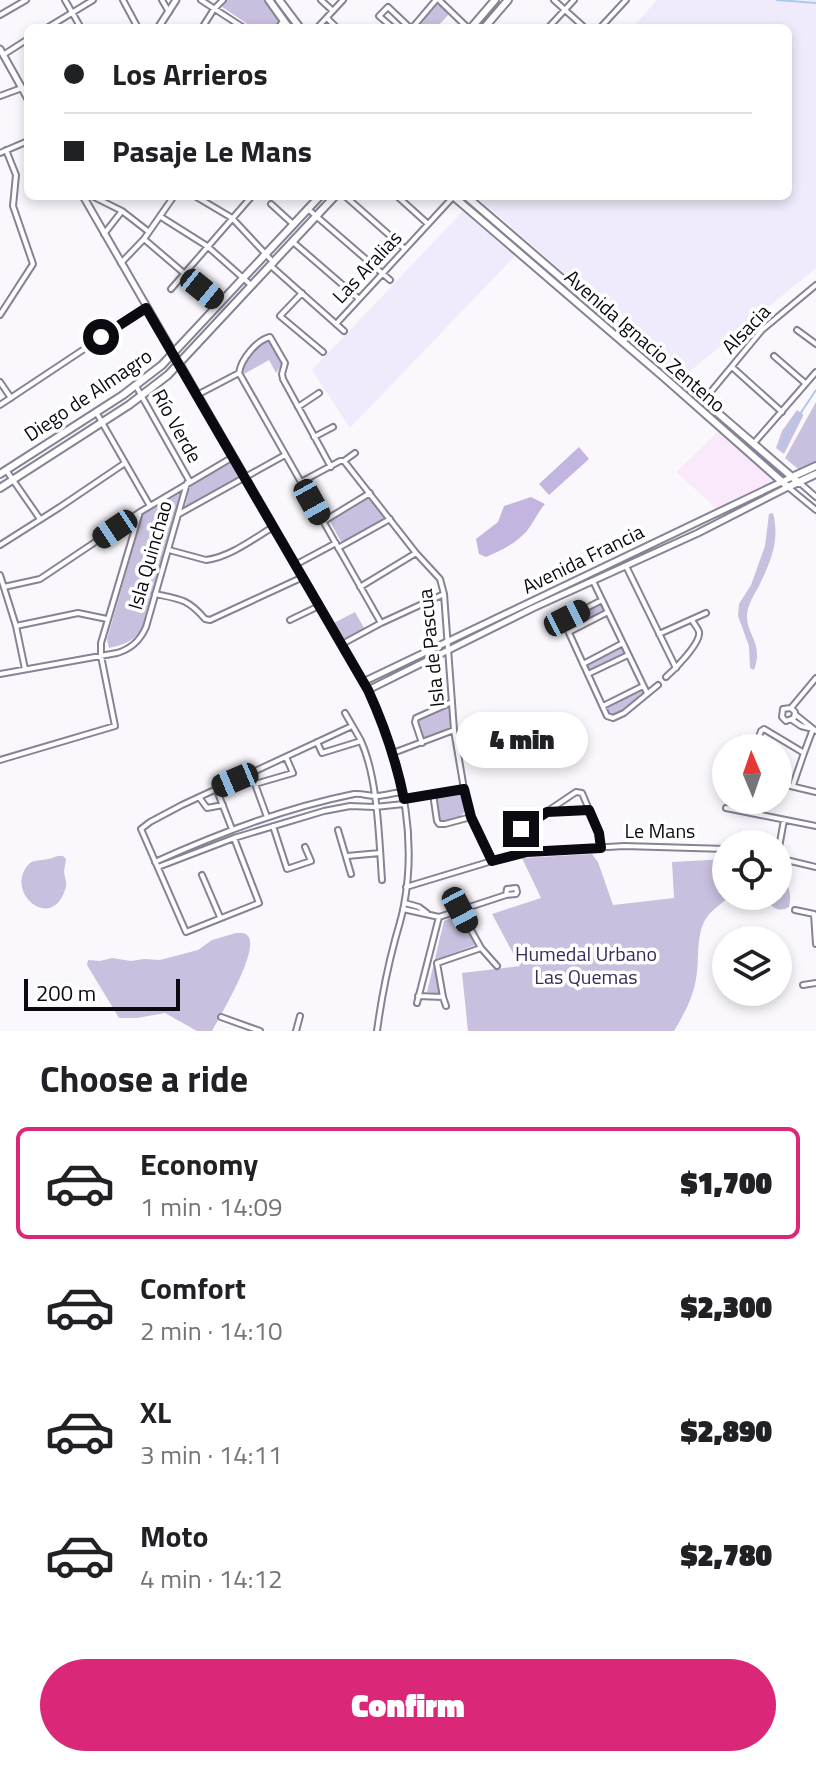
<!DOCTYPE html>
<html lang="en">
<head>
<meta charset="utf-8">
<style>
  body { margin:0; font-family:"Titillium Web",sans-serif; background:#f2f2f2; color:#202124; height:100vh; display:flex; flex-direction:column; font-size:30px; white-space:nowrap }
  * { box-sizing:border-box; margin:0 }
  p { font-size:26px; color:#757577 }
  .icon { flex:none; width:44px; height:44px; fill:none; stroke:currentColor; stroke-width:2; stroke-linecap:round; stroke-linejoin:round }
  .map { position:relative; height:1031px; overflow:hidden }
  .panel { display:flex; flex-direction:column; background:#fff; flex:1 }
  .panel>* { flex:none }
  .banner { position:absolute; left:24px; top:24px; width:768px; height:176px; border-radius:12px; box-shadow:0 4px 12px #0003; display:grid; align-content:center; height:176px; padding:0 40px; background:#fff }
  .needle { width:52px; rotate:358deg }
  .buttons { position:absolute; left:712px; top:734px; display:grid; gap:16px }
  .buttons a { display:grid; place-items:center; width:80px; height:80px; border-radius:50%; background:#fff; box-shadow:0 4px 12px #0003; font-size:40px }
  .scale { position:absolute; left:24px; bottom:20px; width:156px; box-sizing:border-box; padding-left:8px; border:4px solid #0c0a11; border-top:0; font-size:22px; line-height:28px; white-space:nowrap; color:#0c0a11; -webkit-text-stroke:6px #fff; paint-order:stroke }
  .end { position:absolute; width:36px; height:36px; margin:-18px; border:10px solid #0c0a11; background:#fff; box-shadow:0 0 0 4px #fff }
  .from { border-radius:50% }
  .bubble { position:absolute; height:56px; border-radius:28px; background:#fff; box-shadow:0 4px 12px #0003; font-size:26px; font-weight:800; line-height:56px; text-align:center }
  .car { position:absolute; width:24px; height:48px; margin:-24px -12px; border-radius:10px; box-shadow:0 0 6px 2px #0007; background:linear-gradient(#222 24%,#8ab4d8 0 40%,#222 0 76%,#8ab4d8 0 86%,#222 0) }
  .banner b { display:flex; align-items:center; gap:28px; height:76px; font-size:30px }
  .banner b+b { border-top:2px solid #e0e0e0 }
  .banner i { width:20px; height:20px; background:#202124 }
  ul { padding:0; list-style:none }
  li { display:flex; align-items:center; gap:24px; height:112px; margin:0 16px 12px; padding:0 24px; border:4px solid transparent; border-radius:12px }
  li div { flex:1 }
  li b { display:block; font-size:30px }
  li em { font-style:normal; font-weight:800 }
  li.selected { border-color:#db2777 }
  li>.icon { width:72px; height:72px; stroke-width:1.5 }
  h2 { padding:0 40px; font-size:36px; line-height:96px }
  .button { display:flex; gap:16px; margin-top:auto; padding:16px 40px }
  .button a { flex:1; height:92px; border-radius:48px; background:#db2777; color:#fff; font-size:32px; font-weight:800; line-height:92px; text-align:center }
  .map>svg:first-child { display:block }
  .commercial { fill:#fae9fb }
  .built { fill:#efebfc }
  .green { fill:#c8c0de }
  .forest { fill:#c2b6e0 }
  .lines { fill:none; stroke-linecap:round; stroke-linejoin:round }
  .stream { stroke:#aacaec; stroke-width:2 }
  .minor-casing { stroke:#878296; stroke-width:8 }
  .tertiary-casing { stroke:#878296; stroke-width:9 }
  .secondary-casing { stroke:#878296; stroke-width:10 }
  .minor { stroke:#fff; stroke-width:4 }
  .tertiary { stroke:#fff; stroke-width:5 }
  .secondary { stroke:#fff; stroke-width:6 }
  .route { stroke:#0c0a11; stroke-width:10 }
  .labels { text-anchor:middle; stroke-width:7; stroke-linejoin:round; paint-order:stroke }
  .street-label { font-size:20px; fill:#0c0a11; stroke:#fff }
  .park-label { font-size:20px; fill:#3c2a5e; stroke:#fff }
</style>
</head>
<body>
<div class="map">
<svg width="816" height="1031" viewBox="0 0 816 1031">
  <rect width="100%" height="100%" fill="#faf8fd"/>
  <path class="commercial" d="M718,432L777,481L716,508L676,472Z"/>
  <path class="built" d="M657,0H816V268L683,377L476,196H788V28H632Z
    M463,211L515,256L350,428L312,370Z"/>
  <path class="green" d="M227,0H264L279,22L273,28H253L221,6Z
    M438,2L450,13L436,28H415Z
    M265,341L272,343L282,364L276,373L269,360L244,374L242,369L243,363Z
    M816,402V461L798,469L785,458Z
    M797,410L803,414V416L784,454L776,448L782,431Z
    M235,461L244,476L185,508L190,485Z
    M182,492L141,631C131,642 123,645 109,648L107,639L143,514Z
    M369,498L384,518L342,543L330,522Z
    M773,513C780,540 771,561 759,586C754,595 748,604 747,615C746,635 764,643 754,670L750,668L749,646L738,616L739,604L751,585L765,546L769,514Z
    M601,604L604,611L570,628L566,621Z
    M355,612L364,628L343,639L334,623Z
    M622,647L625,654L590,671L587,664Z
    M643,689V692C634,701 624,715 610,714L607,707Z
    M450,707L452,729L449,733L422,740L417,724L418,721Z
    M461,793L465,811C459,820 451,822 441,822L438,818L436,798Z
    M592,854L598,862L613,905L674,898L672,862L726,859V896H731C723,902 713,909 707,917C695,934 700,959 696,979C693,998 684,1014 674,1031H468L462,973L520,966L492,914L541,898L522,858Z
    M57,856H63L66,859C66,861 64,870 64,872C65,879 68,883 65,890C51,933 3,891 29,864C33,859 49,861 57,856Z
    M778,874C789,883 792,893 789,907C776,914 771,905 762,896H778Z
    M460,914L475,945L438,959L435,964L443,995L427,992L444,921Z
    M236,933C240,933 245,932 248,936C260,950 220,1016 212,1031H197L165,1013L137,1018H119L87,965L88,960L100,961L112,958L131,961L144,959L160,960L198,950L212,940Z"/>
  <path class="forest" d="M579,447L589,459L549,495L539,484Z
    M531,497L545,504C537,513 533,524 526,532C515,544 500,551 486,557L479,554L476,539L498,522L504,506Z"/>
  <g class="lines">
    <path class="stream" d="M777,0L816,3
      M782,447L788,432L816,390"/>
    <g class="minor-casing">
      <path id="minor" d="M65,0L81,28
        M123,0L138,28
        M162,0L169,12
        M201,0L244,28
        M321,0L333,11
        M439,0L468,28
        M554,0L585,28
        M0,15L26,0
        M327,18L337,28
        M47,28L93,0
        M202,28L214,9L223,0
        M278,28L284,20
        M317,28L343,0
        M393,28L379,16L388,7L409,27H413L436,0
        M548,28L574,0
        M600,28L626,0
        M3,55L28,39
        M0,96L22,88
        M0,153L28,141
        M92,196L122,211L149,232
        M195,196L232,218L274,263
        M345,196L405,249
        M397,196L428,224
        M271,204L293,224
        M308,209L390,280
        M161,217L207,246L251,285
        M104,234L122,211
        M144,239L220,304
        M293,242L359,299
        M121,263L144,239L174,196
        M271,266L344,331
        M171,289L252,196
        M302,293L280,316L323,352
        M0,315L33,264L13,206L16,175L6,150
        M336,324L454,196
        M797,330L816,344
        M774,356L805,383
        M732,367L782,412
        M239,373L381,623
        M0,382L11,398
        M136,386L190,482
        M197,395L239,373C241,359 257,340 270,337L285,363L282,374L283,379L331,467
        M704,400L762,330L816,285
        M0,405L146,308
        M298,407L319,393
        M96,412L150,506
        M314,437L333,427
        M754,443L816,372
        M344,461L416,553L440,579L444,594L454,730L464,789L471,817L492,861
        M6,470L40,519
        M301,482L340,461H344L355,453
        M800,483L816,497
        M788,487L816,510
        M179,514L285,455
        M324,521L370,493
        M0,545L60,507L125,463
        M338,548L390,519
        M169,550L206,560C230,557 253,539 273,527
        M295,565L336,543
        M626,566L676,668
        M0,575L16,626L25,669
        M593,581L647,693
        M4,587L40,579L140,512L233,457
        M360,587L416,553
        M155,594C180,599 188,599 205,619L210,620L303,577
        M602,600L567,618L564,622L607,716L613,718L624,713L658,685
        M290,620L319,606
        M16,626L78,613L107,619
        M569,632L608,612
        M659,634L706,613
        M342,644L381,623L444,594
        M583,664L623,643
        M0,674L117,653C131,649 140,641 146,627L187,483
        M588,674L628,655
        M666,677C674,670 701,643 699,632C698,628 694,624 692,620
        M368,690C399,756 418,831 404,905C402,917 398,929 395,940C387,970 381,1001 377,1031
        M603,706L643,686
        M791,708L795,712L794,718L786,721L782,717L783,709L791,708L816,678
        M345,713C350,722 356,731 361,741C378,779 379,838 382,880
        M796,715L816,731
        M792,720L801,726L813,729
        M317,742L322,753L361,741
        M422,743L415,722L416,718L452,702
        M755,748L761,731L764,729L804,753L813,729
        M393,753L454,730
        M0,760L115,726L101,656V643L140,512
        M253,772L255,784L267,817
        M778,783L816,792
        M255,784L293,773L286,757
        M793,785L804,753
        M216,788L232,829
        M433,794L437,821L439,824H445L471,817
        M199,797L207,808L223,805
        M404,799L464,789
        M726,808L816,826
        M548,812L589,810
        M273,826L287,869L311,861L305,847
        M521,829L576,792L582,793L599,833L601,847
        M338,830L351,874
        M234,838L259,903L186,932L141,829L150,822L182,805L352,726
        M778,853L784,820
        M347,856L380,853
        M778,858L816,867
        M155,862C219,833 284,808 354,794C363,793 370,797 378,796C386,795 394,793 402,792
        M158,867L234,838L324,811L350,806L375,807L404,804
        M202,875L220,917
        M406,887L492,861L527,852L624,846L726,849
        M405,903L419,907L427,913
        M403,909L439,917L506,895L516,894L517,892L516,888L507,889L506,895
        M460,910L481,948L497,966
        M795,910L814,914
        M814,914L816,944
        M803,985L816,983
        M418,996L443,997
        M417,1003L439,917
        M446,1006L443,997L437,963L481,948
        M221,1017L260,1031
        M296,1031L300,1016"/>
    </g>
    <g class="tertiary-casing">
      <path id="tertiary" d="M158,28L176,0
        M0,49L28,99
        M83,196L368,690L533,608L698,533L788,487
        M363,682L792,477"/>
    </g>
    <g class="secondary-casing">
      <path id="secondary" d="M269,0L289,28
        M279,0L300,28
        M471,28L495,0
        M484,28L508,0
        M453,196L667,380L788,487L816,474
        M466,196L799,483
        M0,474L123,395L162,365L320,196
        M792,477L816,466
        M0,488L129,405L168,375L335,196"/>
    </g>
    <use href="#minor" class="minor"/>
    <use href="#tertiary" class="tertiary"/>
    <use href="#secondary" class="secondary"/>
  </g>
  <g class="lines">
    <path class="route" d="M101,337L146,308L368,690C384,725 396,760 404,799L464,789L471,817L492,861L527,852L601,848L599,833L589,810L547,812L521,829"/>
  </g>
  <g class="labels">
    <g class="street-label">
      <text transform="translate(367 267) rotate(-47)" y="7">Las Aralias</text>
      <text transform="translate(746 329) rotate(-46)" y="7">Alsacia</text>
      <text transform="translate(645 341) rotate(41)" y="7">Avenida Ignacio Zenteno</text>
      <text transform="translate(88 395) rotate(-34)" y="7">Diego de Almagro</text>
      <text transform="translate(177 426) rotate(61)" y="7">Río Verde</text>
      <text transform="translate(150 555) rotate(-74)" y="7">Isla Quinchao</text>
      <text transform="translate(583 559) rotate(-26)" y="7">Avenida Francia</text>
      <text transform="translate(431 648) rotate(-96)" y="7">Isla de Pascua</text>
      <text x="660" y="838">Le Mans</text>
    </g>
    <g class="park-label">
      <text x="586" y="961">Humedal Urbano<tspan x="586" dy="23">Las Quemas</tspan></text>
    </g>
  </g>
</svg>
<div class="buttons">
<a><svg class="needle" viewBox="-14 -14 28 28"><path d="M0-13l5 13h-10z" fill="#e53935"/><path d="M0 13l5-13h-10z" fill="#757577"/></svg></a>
<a><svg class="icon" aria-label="locate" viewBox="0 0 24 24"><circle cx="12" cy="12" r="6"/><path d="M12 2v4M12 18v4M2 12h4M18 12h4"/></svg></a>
<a><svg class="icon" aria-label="layers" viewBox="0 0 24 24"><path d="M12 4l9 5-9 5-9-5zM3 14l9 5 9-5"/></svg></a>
</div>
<div class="scale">200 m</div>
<i class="end from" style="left:101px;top:337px"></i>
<i class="end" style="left:521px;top:829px"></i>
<div class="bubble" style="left:456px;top:712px;width:132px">4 min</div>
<i class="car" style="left:202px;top:289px;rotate:129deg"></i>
<i class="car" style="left:312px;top:502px;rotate:151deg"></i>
<i class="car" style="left:115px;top:529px;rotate:236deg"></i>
<i class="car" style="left:567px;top:618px;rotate:63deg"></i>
<i class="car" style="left:235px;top:780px;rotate:247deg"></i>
<i class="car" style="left:460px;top:910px;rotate:152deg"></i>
<div class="banner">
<b><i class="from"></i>Los Arrieros</b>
<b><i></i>Pasaje Le Mans</b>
</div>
</div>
<section class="panel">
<h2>Choose a ride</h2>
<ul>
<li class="selected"><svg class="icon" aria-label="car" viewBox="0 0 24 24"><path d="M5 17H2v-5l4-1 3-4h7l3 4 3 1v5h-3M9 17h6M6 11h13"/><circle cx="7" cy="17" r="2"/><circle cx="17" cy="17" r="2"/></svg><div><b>Economy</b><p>1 min · 14:09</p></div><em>$1,700</em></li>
<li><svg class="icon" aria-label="car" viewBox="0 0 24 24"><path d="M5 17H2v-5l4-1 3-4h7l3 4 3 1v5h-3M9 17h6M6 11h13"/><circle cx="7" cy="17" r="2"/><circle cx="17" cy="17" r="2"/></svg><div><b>Comfort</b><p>2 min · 14:10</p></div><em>$2,300</em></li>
<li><svg class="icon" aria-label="car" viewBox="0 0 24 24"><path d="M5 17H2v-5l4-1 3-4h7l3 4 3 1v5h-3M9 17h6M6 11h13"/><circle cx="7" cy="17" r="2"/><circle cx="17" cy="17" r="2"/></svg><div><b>XL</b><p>3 min · 14:11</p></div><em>$2,890</em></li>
<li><svg class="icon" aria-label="car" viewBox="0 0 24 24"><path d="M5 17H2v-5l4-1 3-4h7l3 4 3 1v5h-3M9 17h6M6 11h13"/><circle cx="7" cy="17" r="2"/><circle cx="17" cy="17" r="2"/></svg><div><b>Moto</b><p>4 min · 14:12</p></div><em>$2,780</em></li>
</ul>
<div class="button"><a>Confirm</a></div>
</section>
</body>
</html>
